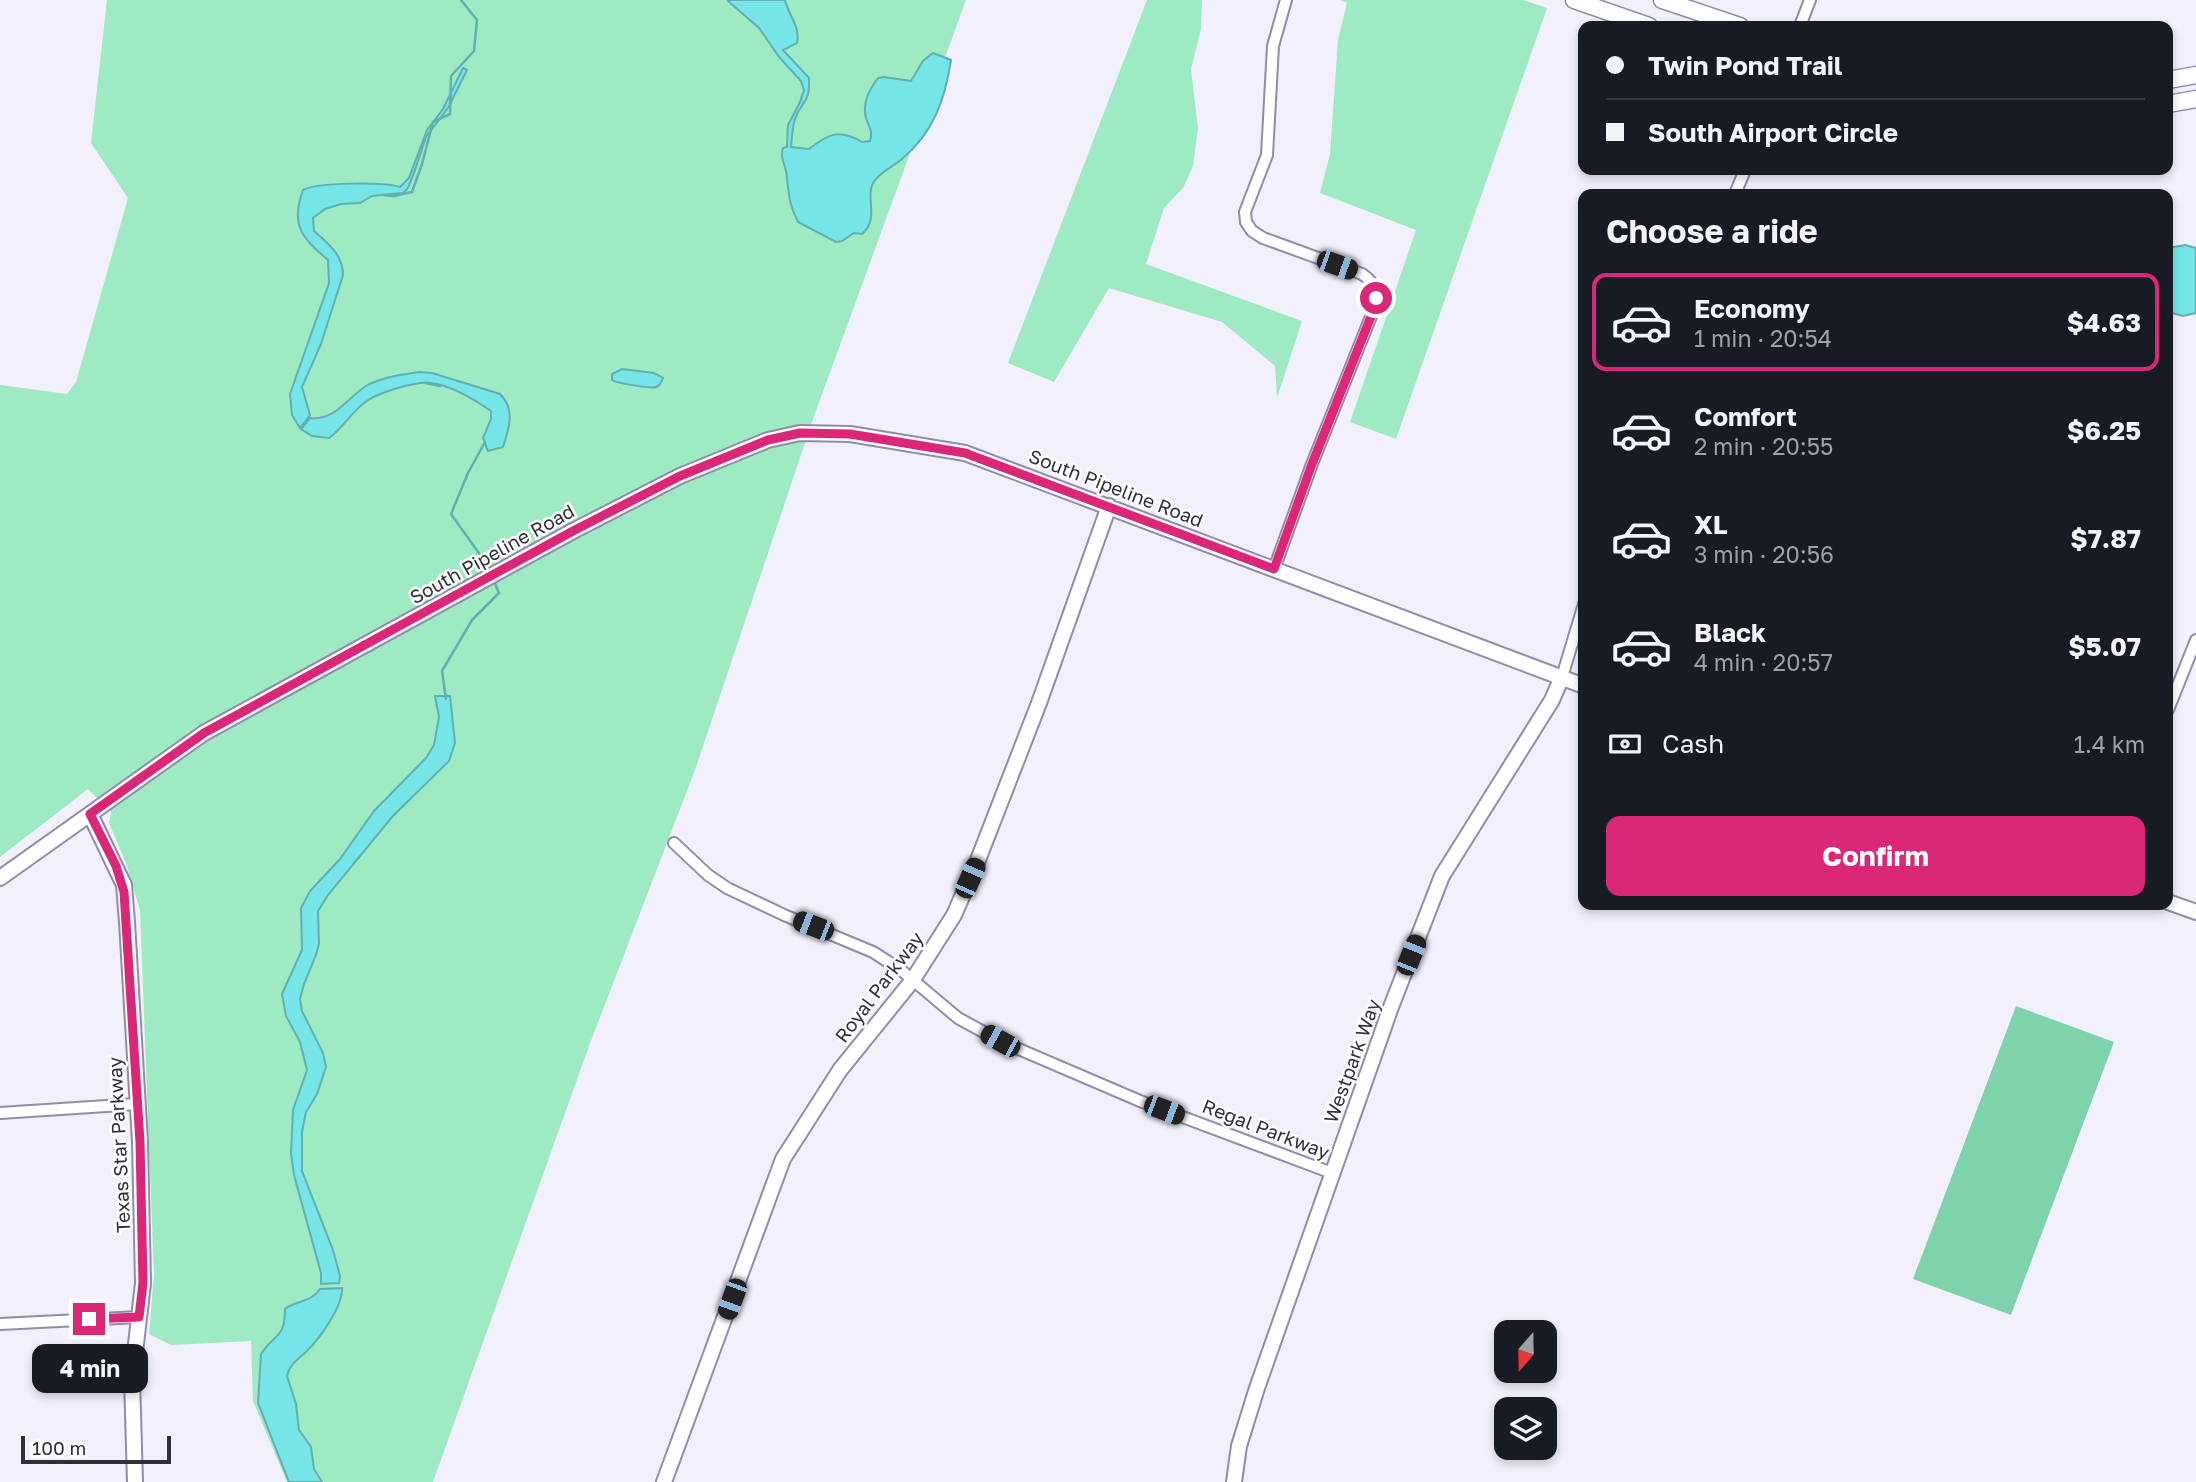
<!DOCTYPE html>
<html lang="en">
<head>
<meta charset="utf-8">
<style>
  body { margin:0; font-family:"Golos Text",sans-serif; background:#20242c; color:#f1f3f6; height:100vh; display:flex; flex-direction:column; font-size:26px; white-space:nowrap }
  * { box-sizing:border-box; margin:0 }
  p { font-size:23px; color:#9ea1a6 }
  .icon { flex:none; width:38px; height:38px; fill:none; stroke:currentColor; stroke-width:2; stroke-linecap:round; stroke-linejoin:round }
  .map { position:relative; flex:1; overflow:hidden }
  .details { position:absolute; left:1578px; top:189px; width:595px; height:721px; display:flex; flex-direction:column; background:#171b24; border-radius:14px; box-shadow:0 4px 10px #0003 }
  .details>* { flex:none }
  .hud { position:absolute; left:1578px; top:21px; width:595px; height:154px; border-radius:14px; box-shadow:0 4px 10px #0003; display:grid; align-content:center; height:154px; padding:0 28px; background:#171b24 }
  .needle { width:46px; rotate:200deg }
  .buttons { position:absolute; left:1494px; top:1320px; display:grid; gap:14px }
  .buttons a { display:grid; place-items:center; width:63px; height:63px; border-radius:14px; background:#171b24; box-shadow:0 4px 10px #0003; font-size:35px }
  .scale { position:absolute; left:21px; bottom:18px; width:150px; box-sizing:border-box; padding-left:7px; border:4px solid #312e3b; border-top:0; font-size:19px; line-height:24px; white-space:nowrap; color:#312e3b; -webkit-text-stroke:5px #fff; paint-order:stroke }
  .end { position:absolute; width:32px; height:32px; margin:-16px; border:9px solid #db2777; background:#fff; box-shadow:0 0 0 4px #fff }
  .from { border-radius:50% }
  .bubble { position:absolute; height:49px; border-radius:14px; background:#171b24; box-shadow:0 4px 10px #0003; font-size:23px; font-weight:700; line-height:49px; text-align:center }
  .car { position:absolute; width:21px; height:42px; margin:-21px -10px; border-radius:9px; box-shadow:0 0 5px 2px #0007; background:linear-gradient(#222 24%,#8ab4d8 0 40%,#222 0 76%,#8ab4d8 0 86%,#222 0) }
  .hud b { display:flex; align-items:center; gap:24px; height:66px; font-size:26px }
  .hud b+b { border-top:2px solid #363941 }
  .hud i { width:18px; height:18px; background:#f1f3f6 }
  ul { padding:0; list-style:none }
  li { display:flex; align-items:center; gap:21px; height:98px; margin:0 14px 10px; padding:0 14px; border:4px solid transparent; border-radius:14px }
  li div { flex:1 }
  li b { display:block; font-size:26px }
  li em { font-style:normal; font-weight:700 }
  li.selected { border-color:#db2777 }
  li>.icon { width:63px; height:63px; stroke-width:1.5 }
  h2 { padding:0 28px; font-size:32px; line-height:84px }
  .pay { display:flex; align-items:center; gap:18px; height:77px; padding:0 28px; font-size:26px }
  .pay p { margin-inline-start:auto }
  .cta { display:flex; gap:14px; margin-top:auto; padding:14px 28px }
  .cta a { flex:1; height:80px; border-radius:14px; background:#db2777; color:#fff; font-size:28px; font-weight:700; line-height:80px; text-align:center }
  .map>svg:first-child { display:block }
  .green { fill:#9deac3 }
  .forest { fill:#7fd3aa }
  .water { fill:#75e5e7; stroke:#61aeb3; stroke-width:2 }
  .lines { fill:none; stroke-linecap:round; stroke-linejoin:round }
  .stream { stroke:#61aeb3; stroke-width:2.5 }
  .minor-casing { stroke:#928baa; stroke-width:14 }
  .tertiary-casing { stroke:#928baa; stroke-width:18 }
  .secondary-casing { stroke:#928baa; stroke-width:19 }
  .minor { stroke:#fff; stroke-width:10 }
  .tertiary { stroke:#fff; stroke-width:14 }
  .secondary { stroke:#fff; stroke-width:16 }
  .route { stroke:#db2777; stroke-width:9 }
  .labels { text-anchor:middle; stroke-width:5; stroke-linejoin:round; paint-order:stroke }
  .street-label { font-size:19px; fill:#312e3b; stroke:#fff }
</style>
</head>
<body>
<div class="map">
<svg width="2196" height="1482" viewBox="0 0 2196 1482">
  <rect width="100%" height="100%" fill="#f3f0fe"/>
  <path class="green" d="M107,0H966L813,419L695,770L589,1046L433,1482H287L253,1401L251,1341L171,1345L149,1334L154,1274L140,910L126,863L109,823L111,812L88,789L0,857V385L67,394L76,382L128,198L91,143Z
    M1147,0H1202L1201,29L1191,69L1198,128L1193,166L1183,188L1164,208L1146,264L1302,321L1277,398L1275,366L1222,322L1109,288L1054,382L1008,363Z
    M1340,0H1523L1547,8L1396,439L1350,422L1416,230L1320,193L1330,154L1338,40L1347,3Z"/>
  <path class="forest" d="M2016,1006L2114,1042L2011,1315L1913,1279Z"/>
  <path class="water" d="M729,0H785C788,15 801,27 797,43L783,50L809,78C810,105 802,99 795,119C792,128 792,138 791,147L809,149C829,133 840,129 862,142L870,141C873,131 869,127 866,118C862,103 869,90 878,78L884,77L911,81L923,61L933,53L951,60C945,100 933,133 902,159C893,167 879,172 873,183C865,199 880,218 862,234L854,233L842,241L836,242L798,222C788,203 789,191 786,171C784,162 780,157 783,148L787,147L788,125L800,102L804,90L801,81L779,57L759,28L728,1Z
    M463,68L467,70L448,108L426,137L414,173L408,188L403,193L372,196L360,203L341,204L325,209L313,218L314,231C328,243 343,255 343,275L321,344L302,387L310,415L300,428L292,415L290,394L329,283L328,260C302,238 290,225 303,190C318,182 384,182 400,187L409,178L427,130L443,109Z
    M2185,245L2196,248V313L2183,316L2168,312V248Z
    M622,369L654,373L663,378C661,382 661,385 656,387C652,389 616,383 612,380V374Z
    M419,372L432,373L500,394C516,410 509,428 503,447L488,451L483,438L491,419V411C475,400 450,385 431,383C415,381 376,393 364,403C350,414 343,428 329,438L312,436L301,429L310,418C335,421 347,398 366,386C381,377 401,375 419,372Z
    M435,696H450L455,743L449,761L392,817L328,895L318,911L319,944L316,955L304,984L300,999L302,1011L323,1053L326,1067L317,1094L306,1112L302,1132V1171L333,1250L340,1276L339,1283L321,1284V1273L294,1175L291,1154L293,1110L307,1070L300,1042L286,1016L282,994L302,950L301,908L310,891L340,859L374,811L426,758L434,745L439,717Z
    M342,1288C343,1306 320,1338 307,1351C299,1359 290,1363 287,1376L296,1404L299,1430L311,1447L314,1469L322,1482H289L258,1403L261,1354C274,1333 285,1340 285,1309C296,1300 311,1303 320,1289Z"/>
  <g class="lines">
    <path class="stream" d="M383,195L394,196L412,192L422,164L433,122L450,114L451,76L474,51L477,20L461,0
      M426,383L440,386
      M485,442L468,473L451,514L481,556L488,570
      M446,699L442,671L472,620L499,593L493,579"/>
    <g class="minor-casing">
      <path id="minor" d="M1800,26L1810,0
        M1735,194L1745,170
        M1274,569L1312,464L1374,309C1377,293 1376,283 1362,274L1263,238L1252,231L1246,222L1245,212L1267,155L1273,46L1286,0
        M1562,677L1584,604
        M2168,710L2196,640
        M674,843L708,875L727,888L784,915L873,952L901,970L958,1018L1000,1041L1140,1101L1332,1173
        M0,1113L137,1104
        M0,1324L139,1317"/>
    </g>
    <g class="tertiary-casing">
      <path id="tertiary" d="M90,814L124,885L127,922L140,1142L143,1283L132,1379L135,1482
        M0,878L204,733L573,531L680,476L768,440L800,433L850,434L965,453L1584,686
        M2168,902L2196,912
        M664,1482L783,1159L840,1070L912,981L954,915L978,860L1039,703L1109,506
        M1234,1482L1239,1446L1257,1388L1391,1007L1442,876L1552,700L1562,677"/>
    </g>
    <g class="secondary-casing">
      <path id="secondary" d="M1574,0L1649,26
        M1662,0L1740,26
        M2168,80L2196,75
        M2168,104L2196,99"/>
    </g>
    <use href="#minor" class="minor"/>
    <use href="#tertiary" class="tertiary"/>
    <use href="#secondary" class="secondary"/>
  </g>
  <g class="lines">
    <path class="route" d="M89,1319L139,1317L143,1283L140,1142L124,892L116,866L90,814L204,733L573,531L680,476L768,440L800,433L850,434L965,453L1274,569L1312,464L1374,309L1376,298"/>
  </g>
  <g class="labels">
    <g class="street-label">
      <text transform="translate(1116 488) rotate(21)" y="7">South Pipeline Road</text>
      <text transform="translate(492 554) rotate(-29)" y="7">South Pipeline Road</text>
      <text transform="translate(879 987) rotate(-53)" y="7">Royal Parkway</text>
      <text transform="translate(1352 1061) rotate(-70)" y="7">Westpark Way</text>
      <text transform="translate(1266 1129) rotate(21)" y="7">Regal Parkway</text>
      <text transform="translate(119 1145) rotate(-93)" y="7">Texas Star Parkway</text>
    </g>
  </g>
</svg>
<div class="buttons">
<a><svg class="needle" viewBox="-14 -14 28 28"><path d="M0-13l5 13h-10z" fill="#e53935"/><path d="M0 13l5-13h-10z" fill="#9ea1a6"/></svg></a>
<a><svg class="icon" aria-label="layers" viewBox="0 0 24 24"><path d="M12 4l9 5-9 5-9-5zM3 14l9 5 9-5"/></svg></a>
</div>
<div class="scale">100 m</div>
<i class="end from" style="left:1376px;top:298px"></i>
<i class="end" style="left:89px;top:1319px"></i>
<div class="bubble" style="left:32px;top:1344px;width:116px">4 min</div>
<i class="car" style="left:1337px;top:265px;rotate:110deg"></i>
<i class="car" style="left:970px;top:878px;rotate:24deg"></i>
<i class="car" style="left:813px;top:926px;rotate:291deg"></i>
<i class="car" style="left:1411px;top:955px;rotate:22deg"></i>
<i class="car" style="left:1000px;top:1041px;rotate:299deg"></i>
<i class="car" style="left:1164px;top:1110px;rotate:111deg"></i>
<i class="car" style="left:732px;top:1299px;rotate:200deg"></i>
<div class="hud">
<b><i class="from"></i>Twin Pond Trail</b>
<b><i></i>South Airport Circle</b>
</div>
<section class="details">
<h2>Choose a ride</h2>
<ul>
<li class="selected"><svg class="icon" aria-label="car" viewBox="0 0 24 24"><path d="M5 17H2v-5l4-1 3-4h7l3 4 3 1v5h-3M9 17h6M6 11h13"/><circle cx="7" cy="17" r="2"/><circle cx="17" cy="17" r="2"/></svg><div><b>Economy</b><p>1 min · 20:54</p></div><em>$4.63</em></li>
<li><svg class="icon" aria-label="car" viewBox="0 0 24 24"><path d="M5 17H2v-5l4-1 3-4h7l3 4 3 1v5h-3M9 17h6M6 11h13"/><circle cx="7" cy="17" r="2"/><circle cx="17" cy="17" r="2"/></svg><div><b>Comfort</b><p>2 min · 20:55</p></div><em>$6.25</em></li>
<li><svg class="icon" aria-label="car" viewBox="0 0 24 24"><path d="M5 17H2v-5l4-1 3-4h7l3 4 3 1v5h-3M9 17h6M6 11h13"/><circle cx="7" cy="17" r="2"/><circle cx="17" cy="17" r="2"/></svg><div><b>XL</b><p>3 min · 20:56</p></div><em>$7.87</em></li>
<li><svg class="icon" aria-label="car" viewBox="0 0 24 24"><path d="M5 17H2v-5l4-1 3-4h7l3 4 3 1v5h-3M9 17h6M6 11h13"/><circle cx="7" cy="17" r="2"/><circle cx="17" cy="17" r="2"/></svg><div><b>Black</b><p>4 min · 20:57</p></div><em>$5.07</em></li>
</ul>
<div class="pay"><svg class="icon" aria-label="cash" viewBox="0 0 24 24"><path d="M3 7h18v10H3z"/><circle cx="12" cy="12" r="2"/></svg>Cash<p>1.4 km</p></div>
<div class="cta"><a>Confirm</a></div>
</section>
</div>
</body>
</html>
